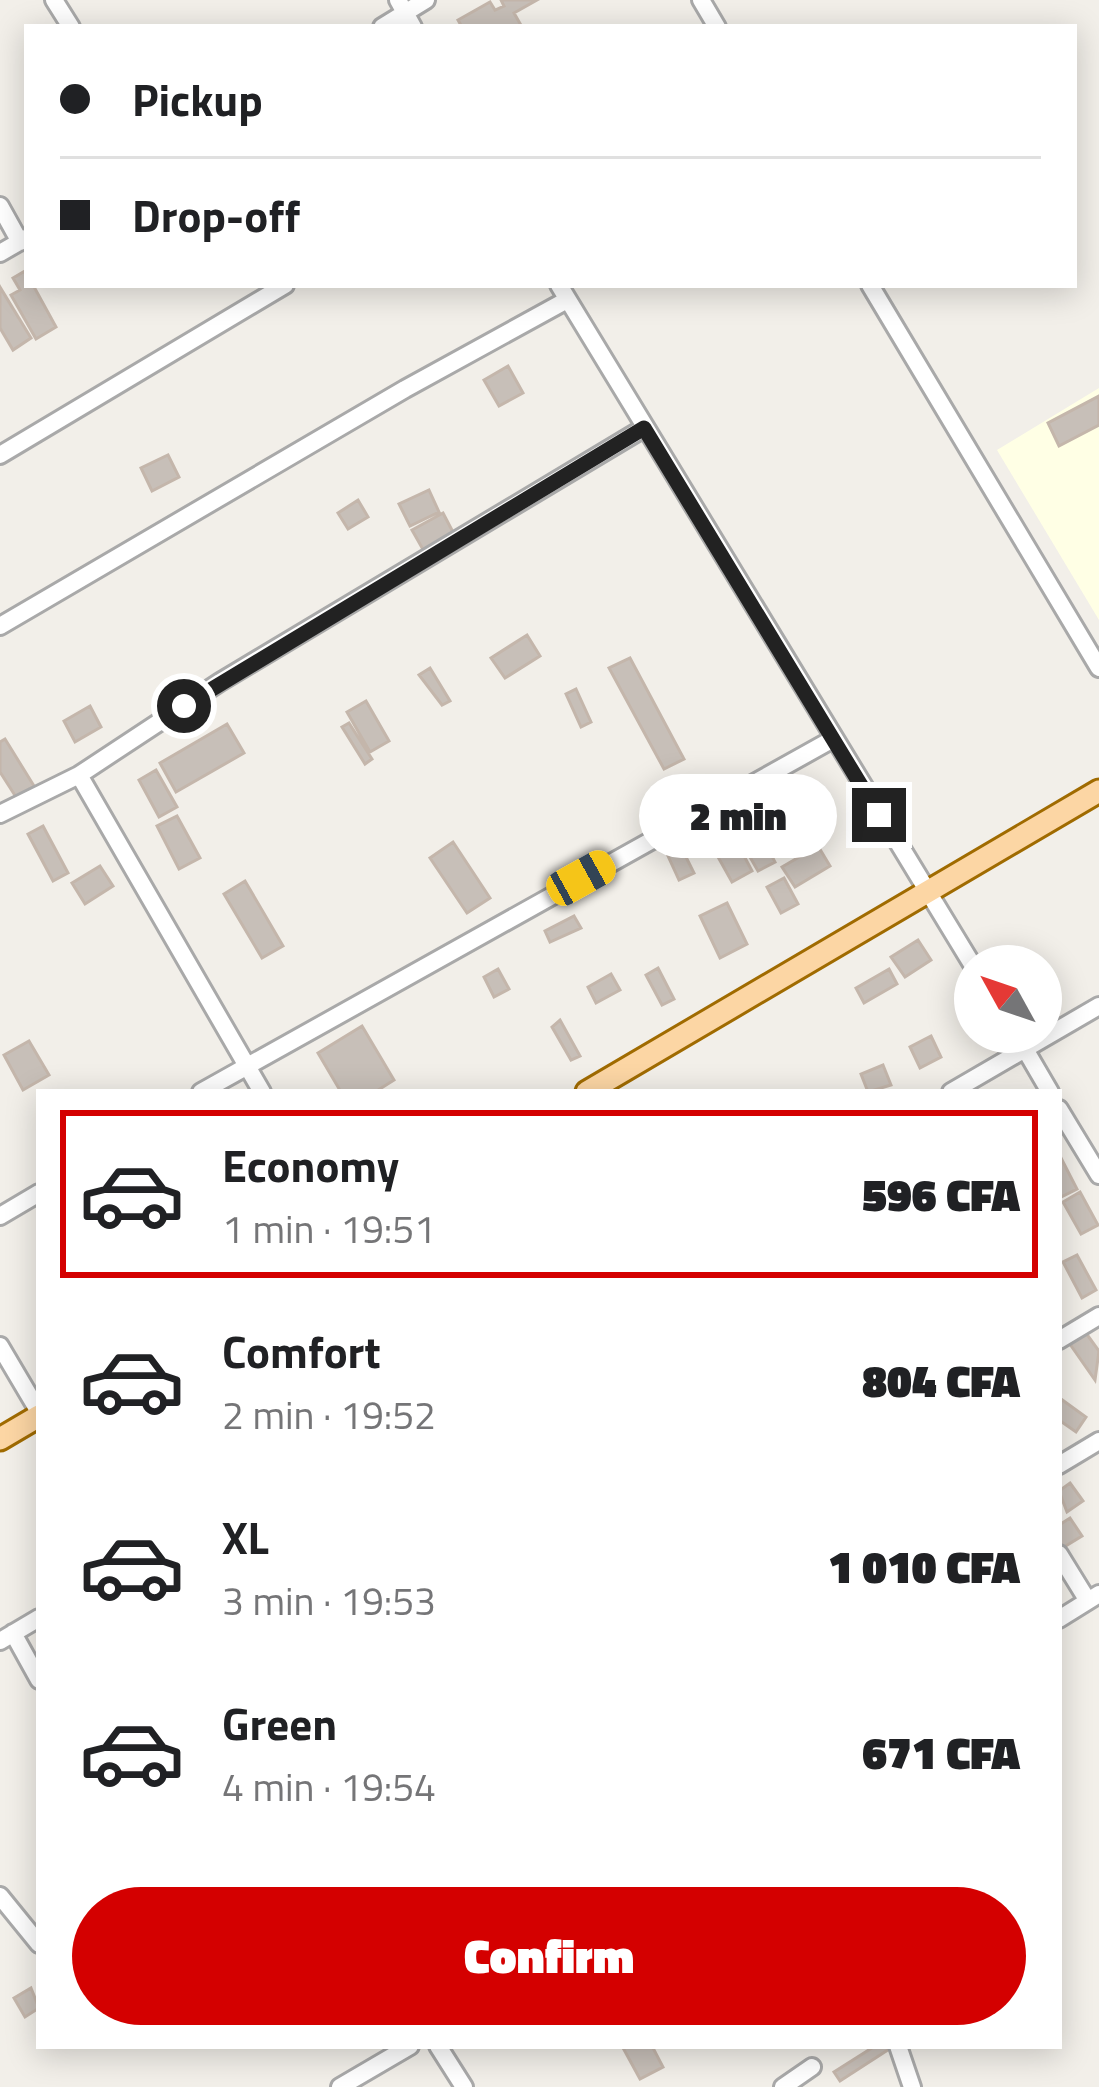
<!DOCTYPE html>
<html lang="en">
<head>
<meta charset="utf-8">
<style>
  body { margin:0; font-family:"Titillium Web",sans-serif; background:#f2f2f2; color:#202124; height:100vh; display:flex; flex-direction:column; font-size:45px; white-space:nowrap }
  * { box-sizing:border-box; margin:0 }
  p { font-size:39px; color:#757577 }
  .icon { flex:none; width:66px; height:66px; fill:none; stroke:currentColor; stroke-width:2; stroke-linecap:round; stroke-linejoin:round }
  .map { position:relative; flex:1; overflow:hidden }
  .drawer { position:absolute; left:36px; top:1089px; width:1026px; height:960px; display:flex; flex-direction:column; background:#fff; border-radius:0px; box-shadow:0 6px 30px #0003 }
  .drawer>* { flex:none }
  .guide { position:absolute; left:24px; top:24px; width:1053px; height:264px; border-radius:0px; box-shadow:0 6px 30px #0003; display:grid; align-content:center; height:264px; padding:0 36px; background:#fff }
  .needle { width:78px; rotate:310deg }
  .fabs { position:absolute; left:954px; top:945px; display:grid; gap:24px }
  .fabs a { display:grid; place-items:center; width:108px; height:108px; border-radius:50%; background:#fff; box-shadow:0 6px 30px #0003; font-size:60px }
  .end { position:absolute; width:54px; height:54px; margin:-27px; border:15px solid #222; background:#fff; box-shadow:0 0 0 6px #fff }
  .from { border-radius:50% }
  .bubble { position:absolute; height:84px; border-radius:42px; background:#fff; box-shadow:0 6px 30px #0003; font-size:39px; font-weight:800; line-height:84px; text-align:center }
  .car { position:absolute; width:36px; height:72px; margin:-36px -18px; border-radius:15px; box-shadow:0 0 9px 3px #0007; background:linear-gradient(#f5c518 24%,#345 0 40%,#f5c518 0 76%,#345 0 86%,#f5c518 0) }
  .guide b { display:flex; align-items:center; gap:42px; height:114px; font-size:45px }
  .guide b+b { border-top:3px solid #e0e0e0 }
  .guide i { width:30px; height:30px; background:#202124 }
  ul { padding:21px 0 0; list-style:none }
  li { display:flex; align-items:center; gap:36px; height:168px; margin:0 24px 18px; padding:0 12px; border:6px solid transparent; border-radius:0px }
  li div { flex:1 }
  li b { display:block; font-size:45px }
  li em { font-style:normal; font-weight:800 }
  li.selected { border-color:#d40000 }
  li>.icon { width:108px; height:108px; stroke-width:1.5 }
  .action { display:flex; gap:24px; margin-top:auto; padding:24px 36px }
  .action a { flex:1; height:138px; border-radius:72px; background:#d40000; color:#fff; font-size:48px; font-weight:800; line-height:138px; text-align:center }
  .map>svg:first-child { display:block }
  .education { fill:#ffffe5 }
  .building { fill:#c7bfb8; stroke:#c4b6ab; stroke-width:3 }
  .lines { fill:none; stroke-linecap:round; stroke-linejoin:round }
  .minor-casing { stroke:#a9a9a9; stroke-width:22 }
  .major-casing { stroke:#a06b00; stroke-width:27 }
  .minor { stroke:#fff; stroke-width:16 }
  .major { stroke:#fcd6a4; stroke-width:21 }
  .route { stroke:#222; stroke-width:15 }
</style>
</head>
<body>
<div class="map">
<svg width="1099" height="2087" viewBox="0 0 1099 2087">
  <rect width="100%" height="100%" fill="#f2efe9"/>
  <path class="education" d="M1099,388V620L997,450Z"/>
  <path class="building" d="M501,0H537L514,13L522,27H462L458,20L490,2L495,10L504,6Z
    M25,271L27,285H33L56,327L36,339L11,295L20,290L13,278Z
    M0,287L31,338L13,350L0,328Z
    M508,366L523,393L499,406L484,380Z
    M1099,396V425L1059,446L1048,423Z
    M168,455L179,477L152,491L141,468Z
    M429,490L439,512L410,526L399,504Z
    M358,500L368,517L348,529L338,513Z
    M443,513L455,536L425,553L412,530Z
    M527,635L540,656L505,678L491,658Z
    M630,658L684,759L664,769L609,668Z
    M430,668L450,701L442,705L419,675Z
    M576,689L591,722L581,727L566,694Z
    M366,701L389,741L370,752L347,712Z
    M90,706L101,727L75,742L64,721Z
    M349,723L372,759L365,764L342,727Z
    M227,724L244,753L176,792L160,763Z
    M5,739L34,786L16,797L0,772V742Z
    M156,770L177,807L159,817L139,780Z
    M177,816L200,858L179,869L157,826Z
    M724,818L752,871L732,882L703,830Z
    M43,826L68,873L53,881L28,834Z
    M453,842L490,898L467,913L430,858Z
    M765,843L775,862L758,871L747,852Z
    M818,846L830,866L795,887L782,867Z
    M682,849L694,873L679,880L668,856Z
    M100,866L113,886L85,904L72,883Z
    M784,878L798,904L781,913L767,887Z
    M245,881L283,946L262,958L224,894Z
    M727,903L747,944L720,958L700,916Z
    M574,916L581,928L550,942L545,931Z
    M918,940L931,960L905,977L891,957Z
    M658,968L674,999L662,1005L646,975Z
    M498,969L509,989L494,997L484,977Z
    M889,969L897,984L864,1003L856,988Z
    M611,974L620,990L596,1003L588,987Z
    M560,1020L580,1056L571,1060L552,1027Z
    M362,1026L394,1080L375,1092H341L318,1053Z
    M931,1036L941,1057L920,1068L910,1047Z
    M29,1041L49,1075L23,1090L4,1055Z
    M883,1065L891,1085L868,1092L861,1074Z
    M1060,1156L1077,1189L1059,1198V1157Z
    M1080,1192L1098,1225L1081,1234L1063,1202Z
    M1077,1255L1096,1290L1082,1298L1063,1262Z
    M1083,1329L1099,1351L1095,1380L1067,1340Z
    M1061,1399L1086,1417L1076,1432L1059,1420Z
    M1070,1483L1083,1501L1067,1512L1059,1491Z
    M1070,1518L1082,1536L1059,1550V1525Z
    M31,1988L39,2008L25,2017L14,1998Z
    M622,2046H652L663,2067L640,2079Z
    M875,2046H894L840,2081L834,2072Z"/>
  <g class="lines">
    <g class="minor-casing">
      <path id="minor" d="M54,0L71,27
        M398,0L413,27
        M701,0L717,27
        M382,27L426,0
        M0,206L20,242
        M0,253L26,238
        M559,285L975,969
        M870,285L1099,668
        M0,455L285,285
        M0,626L405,389L567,300
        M79,775L262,1092
        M0,814L79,775L220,682L644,428
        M1015,1032L1050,1092
        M201,1092L833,739
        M951,1092L1099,1006
        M1059,1109L1099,1175
        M0,1216L39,1193
        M1059,1340L1099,1316
        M0,1346L39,1412
        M1059,1465L1099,1441
        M1059,1554L1088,1601
        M1059,1619L1099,1594
        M13,1633L39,1680
        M0,1641L39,1618
        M0,1896L39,1944
        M438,2046L464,2087
        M898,2046L912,2087
        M340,2087L410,2046
        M783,2087L812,2067"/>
    </g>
    <g class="major-casing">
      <path id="major" d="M587,1092L1099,791
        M0,1439L39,1416"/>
    </g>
    <use href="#minor" class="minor"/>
    <use href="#major" class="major"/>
  </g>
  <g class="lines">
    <path class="route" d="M184,706L644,428L879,815"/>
  </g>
</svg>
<div class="fabs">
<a><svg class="needle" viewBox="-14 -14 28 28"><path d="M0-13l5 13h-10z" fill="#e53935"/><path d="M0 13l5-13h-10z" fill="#757577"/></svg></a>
</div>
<i class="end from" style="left:184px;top:706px"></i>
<i class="end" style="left:879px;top:815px"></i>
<div class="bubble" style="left:639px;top:774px;width:198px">2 min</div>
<i class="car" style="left:581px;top:878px;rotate:61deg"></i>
<div class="guide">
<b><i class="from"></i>Pickup</b>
<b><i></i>Drop-off</b>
</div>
<section class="drawer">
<ul>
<li class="selected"><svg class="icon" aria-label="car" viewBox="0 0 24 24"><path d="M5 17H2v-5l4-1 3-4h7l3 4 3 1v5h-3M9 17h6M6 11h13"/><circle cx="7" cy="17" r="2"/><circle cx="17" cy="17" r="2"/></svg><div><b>Economy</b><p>1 min · 19:51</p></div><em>596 CFA</em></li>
<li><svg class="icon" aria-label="car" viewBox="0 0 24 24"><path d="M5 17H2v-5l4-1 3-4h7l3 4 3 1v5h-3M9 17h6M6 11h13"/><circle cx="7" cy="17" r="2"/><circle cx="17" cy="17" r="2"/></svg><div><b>Comfort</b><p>2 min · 19:52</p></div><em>804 CFA</em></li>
<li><svg class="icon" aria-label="car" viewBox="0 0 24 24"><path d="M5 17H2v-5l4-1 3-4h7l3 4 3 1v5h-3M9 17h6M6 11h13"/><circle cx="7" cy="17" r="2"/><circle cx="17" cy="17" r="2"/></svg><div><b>XL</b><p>3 min · 19:53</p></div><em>1 010 CFA</em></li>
<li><svg class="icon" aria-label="car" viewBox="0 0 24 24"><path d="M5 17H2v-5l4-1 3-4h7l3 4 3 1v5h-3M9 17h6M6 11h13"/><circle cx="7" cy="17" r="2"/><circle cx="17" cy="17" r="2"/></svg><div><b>Green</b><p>4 min · 19:54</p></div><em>671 CFA</em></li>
</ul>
<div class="action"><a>Confirm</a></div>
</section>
</div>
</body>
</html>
